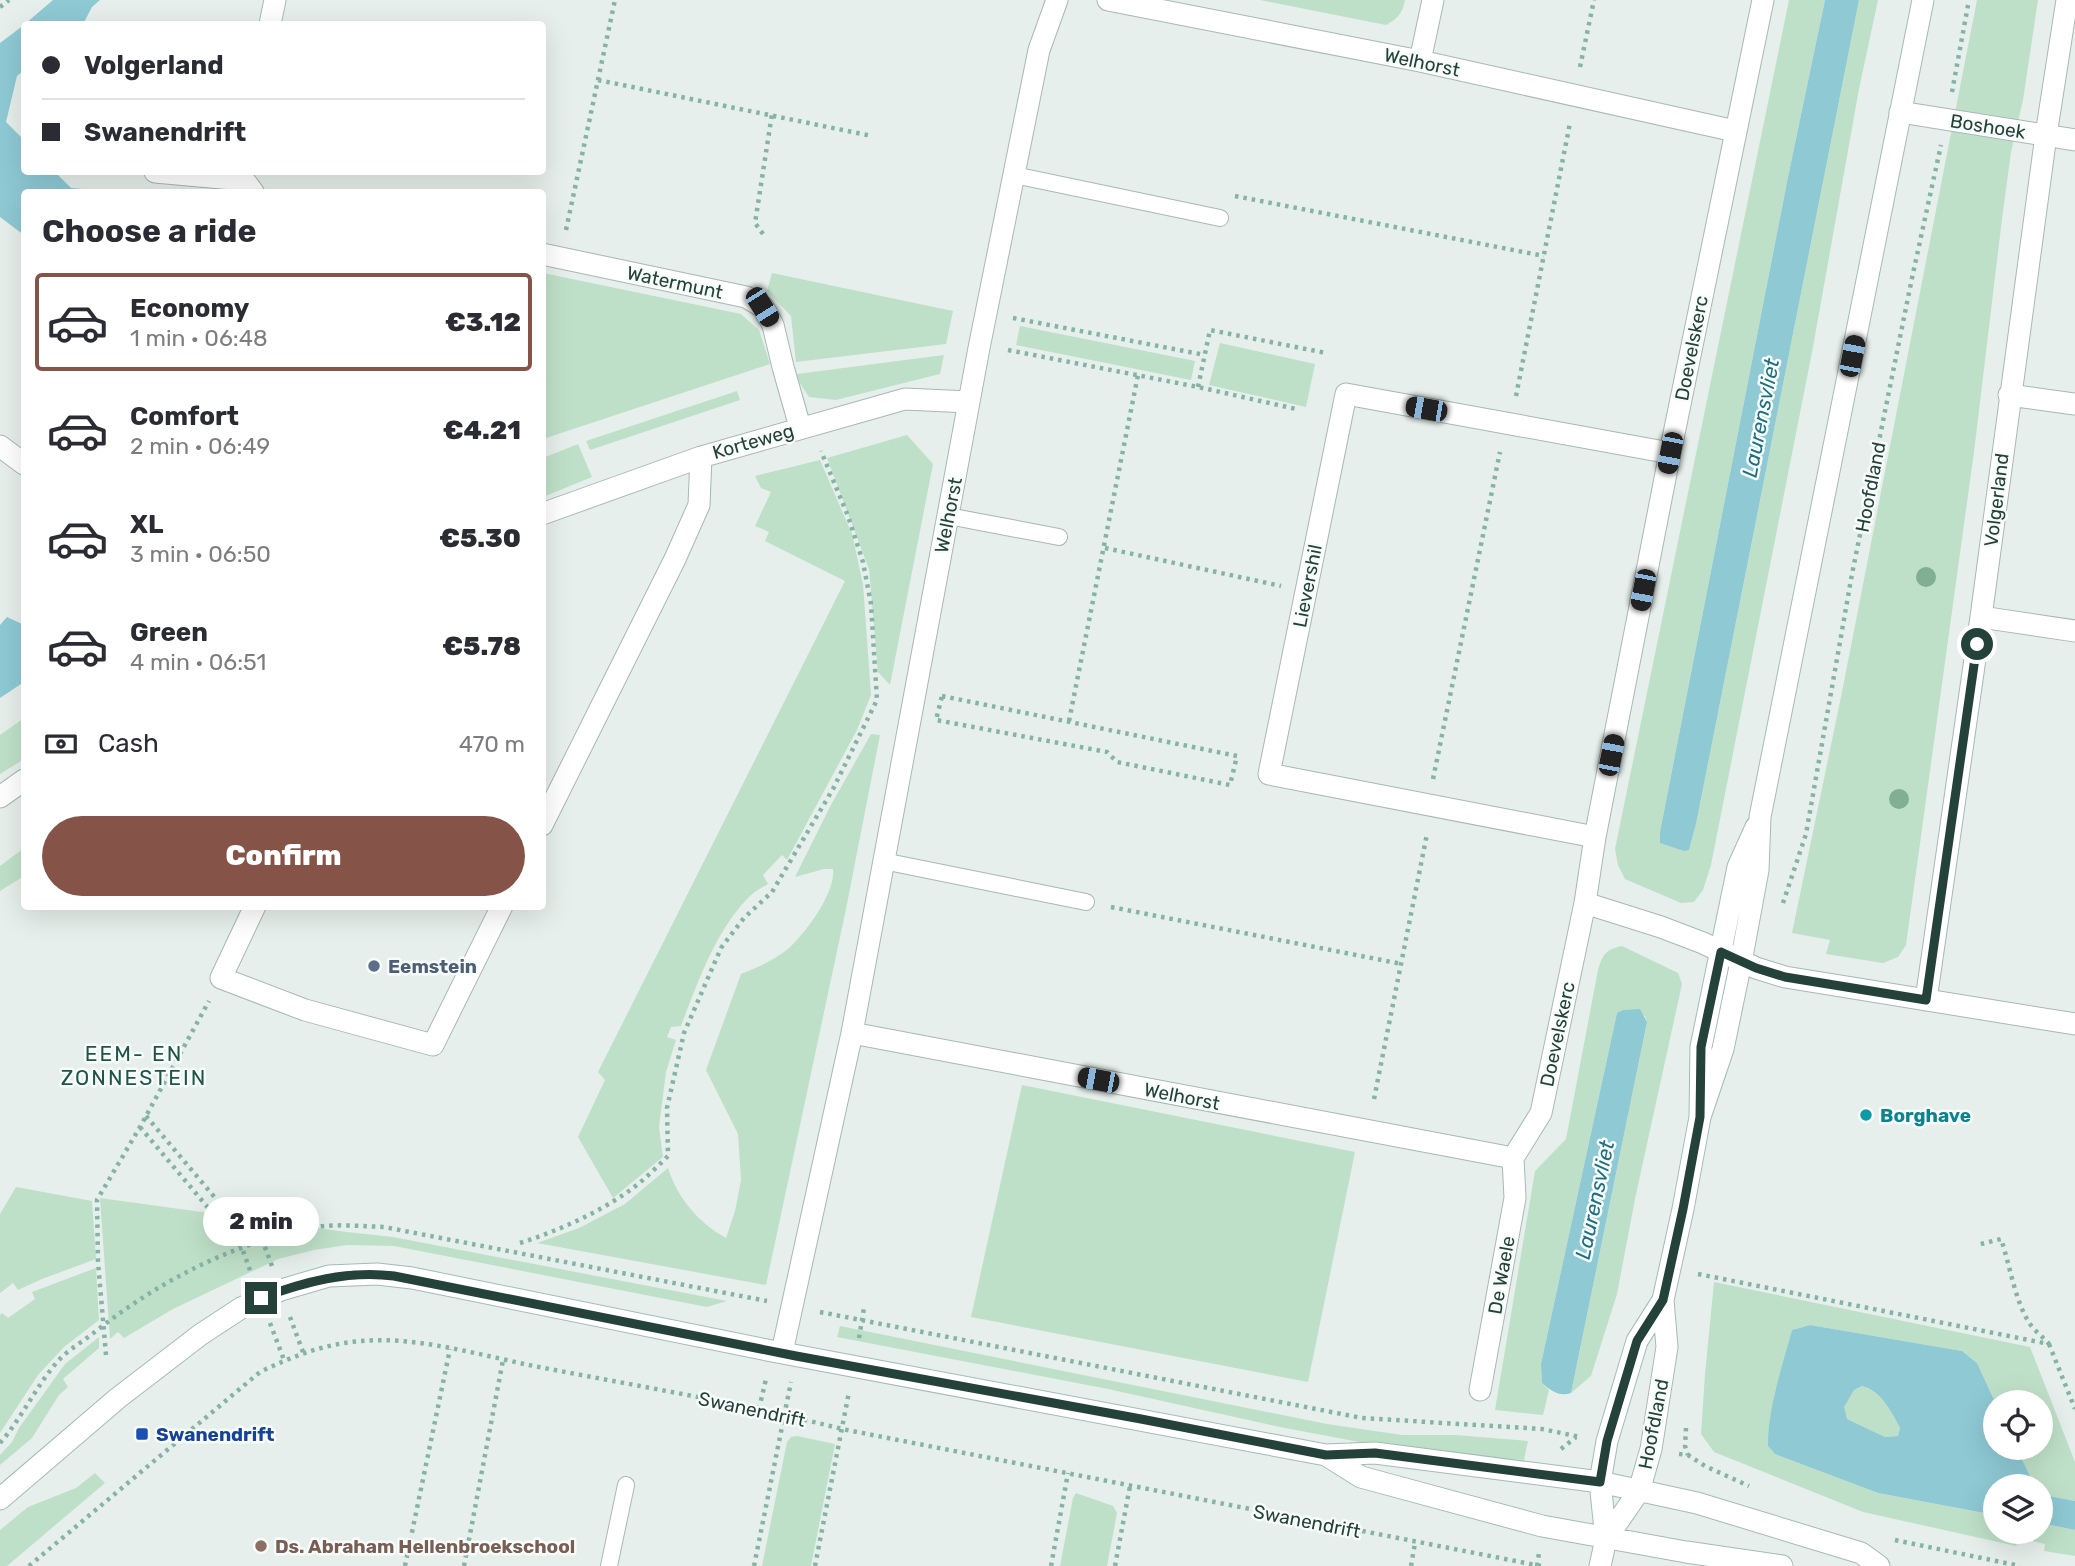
<!DOCTYPE html>
<html lang="en">
<head>
<meta charset="utf-8">
<style>
  body { margin:0; font-family:Rubik,sans-serif; background:#f7f7f7; color:#2b2b33; height:100vh; display:flex; flex-direction:column; font-size:26px; white-space:nowrap }
  * { box-sizing:border-box; margin:0 }
  p { font-size:23px; color:#7c7c81 }
  .icon { flex:none; width:38px; height:38px; fill:none; stroke:currentColor; stroke-width:2; stroke-linecap:round; stroke-linejoin:round }
  .map { position:relative; flex:1; overflow:hidden }
  .sheet { position:absolute; left:21px; top:189px; width:525px; height:721px; display:flex; flex-direction:column; background:#fff; border-radius:7px; box-shadow:0 7px 28px #0002 }
  .sheet>* { flex:none }
  .top-card { position:absolute; left:21px; top:21px; width:525px; height:154px; border-radius:7px; box-shadow:0 7px 28px #0002; display:grid; align-content:center; height:154px; padding:0 21px; background:#fff }
  .tools { position:absolute; left:1983px; top:1390px; display:grid; gap:14px }
  .tools a { display:grid; place-items:center; width:70px; height:70px; border-radius:50%; background:#fff; box-shadow:0 7px 28px #0002; font-size:35px }
  .end { position:absolute; width:32px; height:32px; margin:-16px; border:9px solid #24423a; background:#fff; box-shadow:0 0 0 4px #fff }
  .from { border-radius:50% }
  .bubble { position:absolute; height:49px; border-radius:24px; background:#fff; box-shadow:0 7px 28px #0002; font-size:23px; font-weight:800; line-height:49px; text-align:center }
  .car { position:absolute; width:21px; height:42px; margin:-21px -10px; border-radius:9px; box-shadow:0 0 5px 2px #0007; background:linear-gradient(#222 24%,#8ab4d8 0 40%,#222 0 76%,#8ab4d8 0 86%,#222 0) }
  .top-card b { display:flex; align-items:center; gap:24px; height:66px; font-size:26px }
  .top-card b+b { border-top:2px solid #e1e1e2 }
  .top-card i { width:18px; height:18px; background:#2b2b33 }
  ul { padding:0; list-style:none }
  li { display:flex; align-items:center; gap:21px; height:98px; margin:0 14px 10px; padding:0 7px; border:4px solid transparent; border-radius:7px }
  li div { flex:1 }
  li b { display:block; font-size:26px }
  li em { font-style:normal; font-weight:800 }
  li.on { border-color:#855347 }
  li>.icon { width:63px; height:63px; stroke-width:1.5 }
  h2 { padding:0 21px; font-size:32px; line-height:84px }
  .pay { display:flex; align-items:center; gap:18px; height:77px; padding:0 21px; font-size:26px }
  .pay p { margin-inline-start:auto }
  .button { display:flex; gap:14px; margin-top:auto; padding:14px 21px }
  .button a { flex:1; height:80px; border-radius:42px; background:#855347; color:#fff; font-size:28px; font-weight:800; line-height:80px; text-align:center }
  .map>svg:first-child { display:block }
  .green { fill:#bfe0c8 }
  .water { fill:#8ec9d4; fill-rule:evenodd }
  .lines { fill:none; stroke-linecap:round; stroke-linejoin:round }
  .lane-casing { stroke:#a8b8b2; stroke-width:18 }
  .street-casing { stroke:#a8b8b2; stroke-width:23 }
  .secondary-casing { stroke:#a4bbb3; stroke-width:23 }
  .path { stroke:#86b3a5; stroke-width:4.5; stroke-dasharray:3.5 5; stroke-linecap:butt }
  .lane { stroke:#fff; stroke-width:16 }
  .street { stroke:#fff; stroke-width:21 }
  .secondary { stroke:#fff; stroke-width:21 }
  .tree { fill:#80af93 }
  .route { stroke:#24423a; stroke-width:9 }
  .service-dot { fill:#5c6f8a; stroke:#f7fbf9; stroke-width:2.5 }
  .culture-dot { fill:#0f9aa8; stroke:#f7fbf9; stroke-width:2.5 }
  .transit-dot { fill:#1a4fb4; stroke:#f7fbf9; stroke-width:2.5 }
  .education-dot { fill:#8d6e63; stroke:#f7fbf9; stroke-width:2.5 }
  .labels { text-anchor:middle; stroke-width:5; stroke-linejoin:round; paint-order:stroke }
  .street-label { font-size:19px; fill:#24423a; stroke:#f7fbf9 }
  .service-label { font-size:19px; font-weight:bold; fill:#4e5e75; stroke:#f7fbf9; text-anchor:start }
  .culture-label { font-size:19px; font-weight:bold; fill:#0d838f; stroke:#f7fbf9; text-anchor:start }
  .transit-label { font-size:19px; font-weight:bold; fill:#164399; stroke:#f7fbf9; text-anchor:start }
  .education-label { font-size:19px; font-weight:bold; fill:#785e54; stroke:#f7fbf9; text-anchor:start }
  .water-label { font-size:21px; font-style:italic; fill:#1c6f80; stroke:#f7fbf9 }
  .neighbourhood-label { font-size:21px; letter-spacing:2px; fill:#1f5548; stroke:#f7fbf9 }
</style>
</head>
<body>
<div class="map">
<svg width="2075" height="1566" viewBox="0 0 2075 1566">
  <rect width="100%" height="100%" fill="#e6efeb"/>
  <path class="green" d="M1260,0H1405C1403,13 1397,19 1386,25Z
    M1789,0H1825L1788,177L1660,832L1689,850L1696,824L1859,0H1878L1859,89L1813,347L1711,865L1703,890L1694,902L1681,903L1625,879L1618,865L1615,849Z
    M1977,0H2038L2023,100L2011,152L2002,219L1974,452L1906,945L1898,957L1883,963L1826,954L1830,940L1792,933L1843,687Z
    M543,273L741,314L759,330L770,364L543,439Z
    M772,273L953,311L946,344L796,362L791,316L767,291Z
    M1020,326L1195,361L1191,380L1016,345Z
    M1220,343L1315,364L1306,407L1209,385Z
    M944,355L940,374L836,400L809,397L797,379V374Z
    M737,391L740,400L590,450L586,441Z
    M907,435L933,464L890,685L878,672L869,569L827,458Z
    M578,444L592,477L543,497V458Z
    M820,460L852,534L863,584L871,695L857,730L787,860L782,855L763,875L768,884C761,888 752,893 746,900C714,935 698,982 681,1026L671,1027L667,1037L676,1040L666,1072L659,1127L663,1157L613,1198L578,1137L605,1080L598,1072L845,581L765,541L769,532L755,526L771,492L761,488L755,476Z
    M24,718V759L0,774V735Z
    M871,734L880,735L846,909L766,1285L537,1243L579,1228L625,1204L668,1168C678,1199 699,1223 726,1238L735,1211L741,1180L738,1134L706,1070L741,974C758,967 775,960 789,948C806,933 836,892 833,869H824L795,877L831,805Z
    M24,848V876L0,891V866Z
    M1622,946L1678,973L1682,984L1635,1199L1617,1294L1591,1376L1571,1393L1647,1022L1645,1016L1617,1013L1541,1364L1542,1383L1549,1390L1543,1415L1495,1410L1535,1171L1566,1139L1598,970C1603,954 1605,950 1622,946Z
    M1022,1085L1355,1152L1308,1382L971,1317Z
    M16,1187L92,1201L96,1259L42,1279L18,1290L13,1283L0,1293V1214Z
    M100,1198L347,1232L393,1237L727,1301L707,1307L394,1246L347,1245L314,1250L278,1259L173,1309L124,1338L118,1332L110,1339Z
    M96,1268L99,1320L64,1347L38,1375L0,1433V1315L2,1313L8,1318L35,1299L32,1292Z
    M1714,1282L2030,1347L2075,1462V1501L2049,1496L2031,1478L2016,1447H2040V1402H1995L1977,1363L1962,1351L1810,1325L1792,1330L1775,1392L1768,1446L1775,1454L1878,1493L1995,1515V1531H2040L2041,1523L2075,1530V1556L2044,1551L2045,1544L2019,1538L2016,1546L1863,1512L1714,1452L1701,1434L1705,1374Z
    M840,1326L1327,1424L1402,1435H1455L1528,1441L1524,1460L1375,1445L1280,1427L1108,1389L837,1337Z
    M99,1337V1348L63,1379L68,1387L59,1395L32,1438L0,1465V1455L12,1442L19,1428L65,1364Z
    M1862,1386C1881,1391 1892,1412 1900,1428L1898,1436L1885,1437L1847,1419L1843,1407L1854,1390Z
    M797,1436L835,1444L811,1566H762L787,1442L791,1437Z
    M95,1473L105,1483L7,1566H0V1530L28,1507L76,1488Z
    M1076,1493L1113,1506L1117,1513L1107,1566H1060L1073,1498Z"/>
  <path class="water" d="M53,0H100L92,7L83,24H25Z
    M1825,0H1859L1696,824L1689,850L1684,851L1660,843V832L1788,177Z
    M24,25V70L17,76L6,122L24,140V172H55L71,188L113,192H24V235L0,217V43Z
    M7,617L24,625V682L0,698V625Z
    M1640,1009L1647,1022L1571,1393C1560,1397 1551,1391 1542,1383L1541,1364L1617,1013L1623,1010Z
    M1810,1325L1962,1351L1977,1363L1995,1402V1447H2016L2031,1478L2038,1486H1995V1515L1878,1493L1775,1454L1768,1446C1768,1407 1782,1367 1792,1330ZM1862,1386C1880,1390 1892,1412 1900,1428L1898,1436L1885,1437L1847,1419L1844,1407L1854,1390Z
    M2040,1488L2049,1496L2075,1501V1530L2041,1523Z"/>
  <g class="lines">
    <g class="lane-casing">
      <path id="lane" d="M1014,175L1220,218
        M948,516L1059,537
        M883,861L1086,902
        M609,1566L626,1485"/>
    </g>
    <g class="street-casing">
      <path id="street" d="M1108,0L1420,61L1735,131
        M270,24L275,0
        M1420,61L1433,0
        M1900,112L2075,140
        M155,172L244,180L253,192
        M542,254L746,297L763,307L773,325L783,367L800,427
        M2009,395L2075,404
        M0,446L24,464
        M542,514L701,457L905,399L969,402
        M1981,617L2075,631
        M0,797L24,780
        M542,825L675,559L699,505L701,457
        M1595,837L1269,774L1346,394L1670,453
        M1585,903L1661,927L1703,943L1756,968L1785,977L2075,1024
        M255,906L221,978L305,1010L433,1045L502,906
        M1926,1000L1981,617L2046,135L2067,0
        M852,1033L1513,1158
        M1513,1158L1541,1113L1585,903L1595,837L1670,453L1763,0
        M782,1352L852,1033L979,348L1039,50L1057,0
        M1480,1390L1515,1198L1513,1158
        M1600,1566L1606,1539"/>
    </g>
    <g class="secondary-casing">
      <path id="secondary" d="M1700,1117L1723,1049L1741,962L1758,870L1760,817L1923,0
        M1326,1455L1361,1477L1542,1526L1686,1552L1782,1566
        M0,1499L118,1398L200,1335L241,1308L281,1290L329,1276L377,1274L412,1278L772,1351L1326,1455L1375,1453L1600,1482L1697,1503L1861,1553L1879,1566
        M1606,1539L1639,1491L1651,1449L1667,1347L1663,1300L1683,1209L1700,1117L1701,1047L1738,867L1756,827
        M1606,1539L1600,1482L1607,1441L1637,1341L1663,1300"/>
    </g>
    <path class="path" d="M0,7L9,0
      M1580,67L1594,0
      M598,80L872,136
      M1952,92L1969,0
      M1235,196L1544,256
      M566,230L615,0
      M763,234L755,223L772,114
      M1013,318L1205,355
      M1008,350L1198,387L1296,409
      M1198,387L1210,330L1326,353
      M1516,396L1570,123
      M1105,548L1281,586
      M942,696L1237,756L1230,785L1117,762L1107,752L936,720Z
      M1069,721L1138,375
      M1433,779L1500,452
      M1783,903L1806,834L1852,574L1912,278L1941,145
      M1111,907L1402,964
      M1374,1099L1427,834
      M146,1116L244,1232L263,1242L272,1266
      M140,1127L242,1248L251,1273
      M520,1243C557,1231 594,1215 626,1193C641,1183 655,1169 668,1156L667,1108L684,1033L721,948L744,918L772,892L833,789L877,700L871,604L863,562L848,516L821,451
      M1698,1274L2049,1344C2043,1337 2035,1331 2030,1324C2015,1302 2010,1265 2001,1239L1977,1245
      M820,1312L1362,1418L1542,1429L1580,1437
      M290,1317L303,1352
      M270,1323L284,1360
      M859,1338L864,1308
      M2049,1344L2075,1409
      M106,1355L98,1262L97,1200L140,1127L209,1001
      M759,1409L766,1379
      M1686,1428L1685,1446L1688,1455
      M0,1443C22,1418 36,1386 58,1361C69,1349 84,1341 96,1331C160,1281 224,1248 304,1229C330,1223 358,1226 384,1227L767,1301
      M1561,1449L1576,1437
      M1679,1454L1688,1455L1705,1466L1749,1486
      M1895,1540L2020,1566
      M29,1566L260,1372C293,1356 324,1344 361,1341C417,1336 479,1355 534,1366C637,1386 741,1403 842,1429L1541,1566
      M405,1566L450,1349
      M464,1566L503,1360
      M754,1566L791,1382
      M815,1566L849,1392
      M1051,1566L1068,1473
      M1115,1566L1130,1486
      M1411,1566L1415,1543
      M1537,1566L1539,1553"/>
    <use href="#lane" class="lane"/>
    <use href="#street" class="street"/>
    <use href="#secondary" class="secondary"/>
  </g>
  <g class="tree">
    <circle cx="1926" cy="577" r="10"/>
    <circle cx="1899" cy="799" r="10"/>
  </g>
  <g class="lines">
    <path class="route" d="M261,1298C304,1282 348,1270 394,1276L796,1356L1141,1419L1326,1455L1375,1453L1600,1482L1607,1441L1637,1341L1663,1300L1683,1209L1700,1117L1701,1047L1721,952L1756,968L1785,977L1926,1000L1977,644"/>
  </g>
  <circle class="service-dot" cx="374" cy="966" r="7"/>
  <circle class="culture-dot" cx="1866" cy="1115" r="7"/>
  <rect class="transit-dot" x="135" y="1427" width="14" height="14" rx="3.5"/>
  <circle class="education-dot" cx="261" cy="1546" r="7"/>
  <g class="labels">
    <g class="street-label">
      <text transform="translate(1422 62) rotate(12)" y="7">Welhorst</text>
      <text transform="translate(1988 126) rotate(9)" y="7">Boshoek</text>
      <text transform="translate(675 282) rotate(12)" y="7">Watermunt</text>
      <text transform="translate(1691 348) rotate(-79)" y="7">Doevelskerc</text>
      <text transform="translate(753 441) rotate(-16)" y="7">Korteweg</text>
      <text transform="translate(1870 487) rotate(-79)" y="7">Hoofdland</text>
      <text transform="translate(1996 500) rotate(-83)" y="7">Volgerland</text>
      <text transform="translate(948 515) rotate(-79)" y="7">Welhorst</text>
      <text transform="translate(1307 586) rotate(-79)" y="7">Lievershil</text>
      <text transform="translate(1557 1034) rotate(-78)" y="7">Doevelskerc</text>
      <text transform="translate(1182 1096) rotate(11)" y="7">Welhorst</text>
      <text transform="translate(1501 1275) rotate(-80)" y="7">De Waele</text>
      <text transform="translate(752 1409) rotate(12)" y="7">Swanendrift</text>
      <text transform="translate(1653 1424) rotate(-79)" y="7">Hoofdland</text>
      <text transform="translate(1307 1521) rotate(11)" y="7">Swanendrift</text>
    </g>
    <g class="service-label">
      <text x="388" y="973">Eemstein</text>
    </g>
    <g class="culture-label">
      <text x="1880" y="1122">Borghave</text>
    </g>
    <g class="transit-label">
      <text x="156" y="1441">Swanendrift</text>
    </g>
    <g class="education-label">
      <text x="275" y="1553">Ds. Abraham Hellenbroekschool</text>
    </g>
    <g class="water-label">
      <text transform="translate(1761 418) rotate(-79)" y="7">Laurensvliet</text>
      <text transform="translate(1595 1200) rotate(-78)" y="7">Laurensvliet</text>
    </g>
    <g class="neighbourhood-label">
      <text x="134" y="1061">EEM- EN<tspan x="134" dy="24">ZONNESTEIN</tspan></text>
    </g>
  </g>
</svg>
<div class="tools">
<a><svg class="icon" aria-label="locate" viewBox="0 0 24 24"><circle cx="12" cy="12" r="6"/><path d="M12 2v4M12 18v4M2 12h4M18 12h4"/></svg></a>
<a><svg class="icon" aria-label="layers" viewBox="0 0 24 24"><path d="M12 4l9 5-9 5-9-5zM3 14l9 5 9-5"/></svg></a>
</div>
<i class="end from" style="left:1977px;top:644px"></i>
<i class="end" style="left:261px;top:1298px"></i>
<div class="bubble" style="left:203px;top:1197px;width:116px">2 min</div>
<i class="car" style="left:762px;top:307px;rotate:148deg"></i>
<i class="car" style="left:1852px;top:356px;rotate:11deg"></i>
<i class="car" style="left:1426px;top:409px;rotate:280deg"></i>
<i class="car" style="left:1670px;top:453px;rotate:191deg"></i>
<i class="car" style="left:1643px;top:590px;rotate:191deg"></i>
<i class="car" style="left:1611px;top:755px;rotate:11deg"></i>
<i class="car" style="left:1098px;top:1080px;rotate:281deg"></i>
<div class="top-card">
<b><i class="from"></i>Volgerland</b>
<b><i></i>Swanendrift</b>
</div>
<section class="sheet">
<h2>Choose a ride</h2>
<ul>
<li class="on"><svg class="icon" aria-label="car" viewBox="0 0 24 24"><path d="M5 17H2v-5l4-1 3-4h7l3 4 3 1v5h-3M9 17h6M6 11h13"/><circle cx="7" cy="17" r="2"/><circle cx="17" cy="17" r="2"/></svg><div><b>Economy</b><p>1 min · 06:48</p></div><em>€3.12</em></li>
<li><svg class="icon" aria-label="car" viewBox="0 0 24 24"><path d="M5 17H2v-5l4-1 3-4h7l3 4 3 1v5h-3M9 17h6M6 11h13"/><circle cx="7" cy="17" r="2"/><circle cx="17" cy="17" r="2"/></svg><div><b>Comfort</b><p>2 min · 06:49</p></div><em>€4.21</em></li>
<li><svg class="icon" aria-label="car" viewBox="0 0 24 24"><path d="M5 17H2v-5l4-1 3-4h7l3 4 3 1v5h-3M9 17h6M6 11h13"/><circle cx="7" cy="17" r="2"/><circle cx="17" cy="17" r="2"/></svg><div><b>XL</b><p>3 min · 06:50</p></div><em>€5.30</em></li>
<li><svg class="icon" aria-label="car" viewBox="0 0 24 24"><path d="M5 17H2v-5l4-1 3-4h7l3 4 3 1v5h-3M9 17h6M6 11h13"/><circle cx="7" cy="17" r="2"/><circle cx="17" cy="17" r="2"/></svg><div><b>Green</b><p>4 min · 06:51</p></div><em>€5.78</em></li>
</ul>
<div class="pay"><svg class="icon" aria-label="cash" viewBox="0 0 24 24"><path d="M3 7h18v10H3z"/><circle cx="12" cy="12" r="2"/></svg>Cash<p>470 m</p></div>
<div class="button"><a>Confirm</a></div>
</section>
</div>
</body>
</html>
